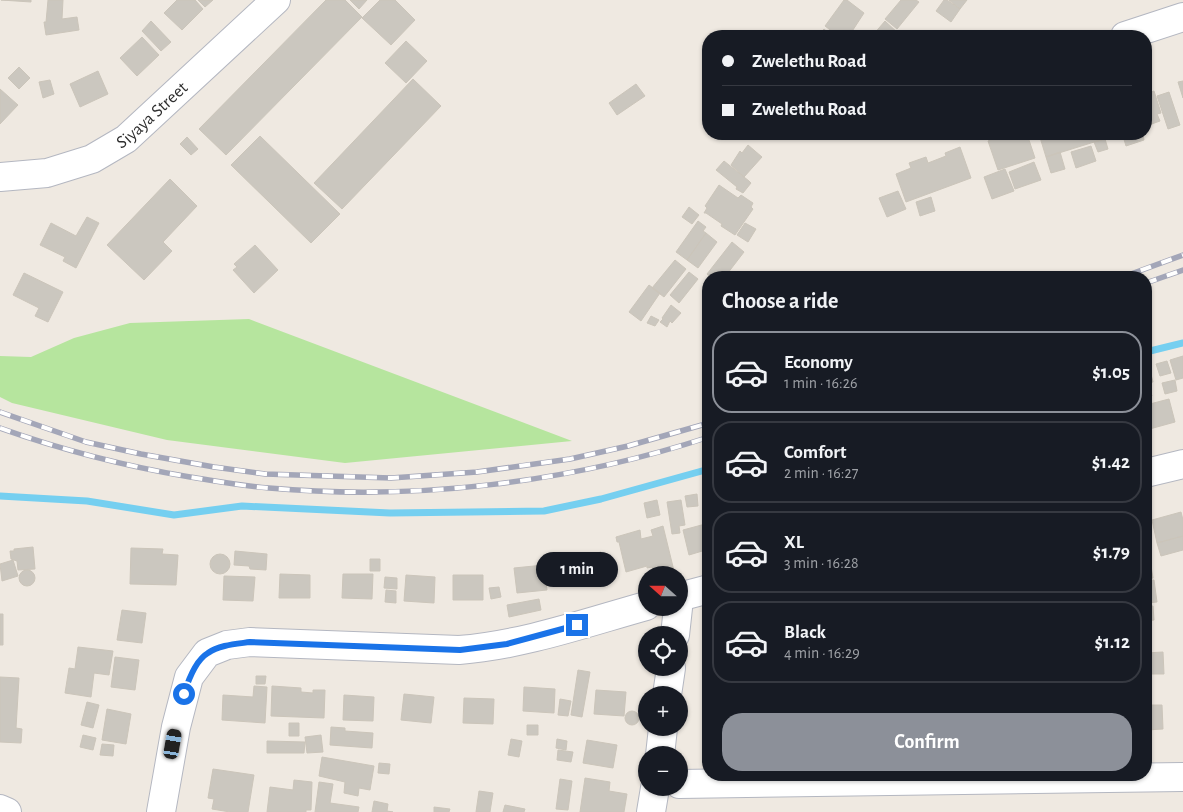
<!DOCTYPE html>
<html lang="en">
<head>
<meta charset="utf-8">
<style>
  body { margin:0; font-family:"Alegreya Sans",sans-serif; background:#242831; color:#f1f3f6; height:100vh; display:flex; flex-direction:column; font-size:19px; white-space:nowrap }
  * { box-sizing:border-box; margin:0 }
  p { font-size:16px; color:#9ea1a6 }
  .icon { flex:none; width:28px; height:28px; fill:none; stroke:currentColor; stroke-width:2; stroke-linecap:round; stroke-linejoin:round }
  .map { position:relative; flex:1; overflow:hidden }
  .sheet { position:absolute; left:702px; top:271px; width:450px; height:510px; display:flex; flex-direction:column; background:#171b24; border-radius:20px; box-shadow:0 1px 4px #0004 }
  .sheet>* { flex:none }
  .top-card { position:absolute; left:702px; top:30px; width:450px; height:110px; border-radius:20px; box-shadow:0 1px 4px #0004; display:grid; align-content:center; height:110px; padding:0 20px; background:#171b24 }
  .needle { width:32px; rotate:291deg }
  .controls { position:absolute; left:638px; top:566px; display:grid; gap:10px }
  .controls a { display:grid; place-items:center; width:50px; height:50px; border-radius:50%; background:#171b24; box-shadow:0 1px 4px #0004; font-size:25px }
  .end { position:absolute; width:22px; height:22px; margin:-11px; border:6px solid #1a73e8; background:#fff; box-shadow:0 0 0 2px #fff }
  .from { border-radius:50% }
  .bubble { position:absolute; height:35px; border-radius:18px; background:#171b24; box-shadow:0 1px 4px #0004; font-size:16px; font-weight:600; line-height:35px; text-align:center }
  .car { position:absolute; width:15px; height:30px; margin:-15px -8px; border-radius:6px; box-shadow:0 0 4px 1px #0007; background:linear-gradient(#222 24%,#8ab4d8 0 40%,#222 0 76%,#8ab4d8 0 86%,#222 0) }
  .top-card b { display:flex; align-items:center; gap:18px; height:48px; font-size:19px }
  .top-card b+b { border-top:1px solid #363941 }
  .top-card i { width:12px; height:12px; background:#f1f3f6 }
  ul { padding:0; list-style:none }
  li { display:flex; align-items:center; gap:15px; height:82px; margin:0 10px 8px; padding:0 10px; border:2px solid #363941; border-radius:20px }
  li div { flex:1 }
  li b { display:block; font-size:19px }
  li em { font-style:normal; font-weight:600 }
  li.selected { border-color:#8c9099 }
  li>.icon { width:45px; height:45px; stroke-width:1.5 }
  h2 { padding:0 20px; font-size:22px; line-height:60px }
  .button { display:flex; gap:10px; margin-top:auto; padding:10px 20px }
  .button a { flex:1; height:58px; border-radius:20px; background:#8c9099; color:#fff; font-size:20px; font-weight:600; line-height:58px; text-align:center }
  .map>svg:first-child { display:block }
  .green { fill:#b6e59e }
  .lines { fill:none; stroke-linecap:round; stroke-linejoin:round }
  .stream { stroke:#75cff0; stroke-width:7 }
  .building { fill:#cbc7bf; stroke:#cbc5ba }
  .minor-casing { stroke:#b4b7c1; stroke-width:30 }
  .minor { stroke:#fff; stroke-width:28 }
  .rail-casing { stroke:#a3a6b8; stroke-width:5.5 }
  .rail { stroke:#fff; stroke-width:4; stroke-dasharray:11; stroke-linecap:butt }
  .route { stroke:#1a73e8; stroke-width:6 }
  .labels { text-anchor:middle; stroke-width:5; stroke-linejoin:round; paint-order:stroke }
  .street-label { font-size:18px; fill:#2e2e2e; stroke:#fff }
</style>
</head>
<body>
<div class="map">
<svg width="1183" height="812" viewBox="0 0 1183 812">
  <rect width="100%" height="100%" fill="#efe9e1"/>
  <path class="green" d="M249,319L572,441L345,463L167,440L12,403L0,397V356L31,357L74,338L130,323Z"/>
  <g class="lines">
    <path class="stream" d="M1146,352L1183,343
      M0,496L87,501L174,515L242,506L390,513L544,511L601,499L709,469"/>
  </g>
  <path class="building" d="M1,0H31V2Z
    M48,0H63L62,19L77,17L79,30L46,35L44,22H46Z
    M177,0H195L203,9L182,30L164,13Z
    M198,0H213L205,7Z
    M326,0H345L362,17L226,155L199,129Z
    M350,0H367L359,9Z
    M380,0H395L415,20L391,45L362,18Z
    M844,0H847L864,13L849,36H838L825,26Z
    M901,0H916L919,2L897,29L885,19Z
    M944,0H947L960,9L951,22L936,11Z
    M949,0H967L960,9Z
    M151,21L171,42L161,51L142,31Z
    M885,21L899,34L897,36H867L870,32L873,35Z
    M824,29L832,36H817Z
    M142,37L159,55L137,76L120,58Z
    M406,41L427,61L406,83L385,63Z
    M19,67L30,78L19,89L8,78Z
    M98,71L108,94L80,107L70,84Z
    M413,79L441,106L342,209L314,183Z
    M50,80L54,94L43,98L39,82Z
    M1183,81V98L1178,82Z
    M636,84L645,96L617,115L609,103Z
    M0,89L18,105L0,124Z
    M1154,91L1161,113L1157,114L1160,121L1146,126V94Z
    M1169,92L1180,125L1168,129L1157,96Z
    M997,134H1027L1035,158L998,170L988,141L998,137Z
    M1039,134H1106L1107,138L1046,157Z
    M1130,134H1143L1144,140L1126,146L1123,136Z
    M260,136L340,214L311,243L231,165Z
    M187,137L198,149L191,155L180,144Z
    M1105,139L1108,149L1098,152L1094,142Z
    M748,145L762,157L744,177L731,165L740,151L742,153Z
    M1091,146L1096,161L1076,168L1071,152Z
    M960,147L971,178L906,202L896,174L911,168L909,163L926,157L928,163L946,156L945,153Z
    M1060,152L1065,169L1051,173L1046,157Z
    M724,161L749,181L751,183L743,193L736,189L737,187L716,170Z
    M1034,162L1041,180L1015,189L1009,172Z
    M1005,169L1014,191L992,199L984,177Z
    M170,179L197,206L163,242L172,251L144,280L107,245Z
    M719,185L738,198L741,195L753,203L751,207L753,209L735,235L721,226L722,224L706,213H704L707,208L705,206Z
    M898,191L906,209L887,217L879,198Z
    M931,197L935,211L920,216L916,202Z
    M689,207L699,215L692,224L682,217Z
    M87,217L99,223L76,268L63,261L65,257L40,245L51,223L76,236Z
    M698,221L706,227L703,231L706,233L687,260L676,252Z
    M745,223L756,229L748,242L737,235Z
    M706,233L717,242L698,268L687,260Z
    M732,242L744,252L724,278H711L707,274Z
    M255,245L278,270L254,293L233,270L237,267L234,264Z
    M675,260L686,269L664,297L652,288Z
    M689,272L698,279L679,303L670,295Z
    M24,273L63,292L48,322L35,316L39,308L13,295Z
    M649,285L660,293L641,321L629,312Z
    M671,305L681,313L672,323L670,321L667,327L660,322L663,319L662,318Z
    M651,316L659,320L655,326L647,323Z
    M1183,356V378L1176,380L1170,360Z
    M1167,361L1171,373L1160,376L1156,364Z
    M1149,367L1153,382L1148,383L1152,396L1146,398V368Z
    M1175,380L1177,391L1165,394L1162,383Z
    M1169,399L1175,422L1146,430V405Z
    M697,494L698,506L687,507L685,496Z
    M657,500L660,515L647,518L644,503Z
    M681,500L685,525L679,526L680,533L672,534L667,502Z
    M1181,512L1183,520V536L1157,543L1152,520Z
    M709,523V549L689,555L683,530Z
    M663,526L675,575H654L652,567L647,568V566L626,572L619,542H617L616,537L640,530L641,539L653,536L651,530Z
    M1183,536V550L1161,556L1157,543Z
    M33,547L35,569L18,570L17,561L11,559L10,551H14V549Z
    M131,548L163,549L162,554L178,555L176,585L130,584Z
    M235,551L267,554L266,570L250,569L249,566L234,565Z
    M601,552L606,576L577,583L571,560Z
    M210 564a10 10 0 1 1 20 0a10 10 0 1 1-20 0Z
    M370,559H380V571H370Z
    M13,560L18,576L2,581L0,564Z
    M544,565L547,590L517,593L514,568Z
    M1146,566H1151L1153,578L1146,580Z
    M19 578a8 8 0 1 1 16 0a8 8 0 1 1-16 0Z
    M280,574L310,575V598H279Z
    M343,574H373L372,599L342,598Z
    M406,575L435,577L434,603L404,601Z
    M453,575H483V600H453Z
    M224,576L255,577L253,601L223,600Z
    M385,577L397,578V589L384,588Z
    M1154,580L1157,602L1147,603L1146,581Z
    M499,587L501,597L491,599L489,588Z
    M386,590L396,591V603L385,602Z
    M539,599L541,610L509,617L507,605Z
    M1146,606H1153L1154,620L1146,621Z
    M122,610L146,613L142,643L117,640Z
    M0,614H3V645H0Z
    M78,647L113,651L109,675L94,673L91,697L65,693L69,668L75,669Z
    M1163,652L1164,674H1146V653Z
    M115,657L139,660L135,690L111,687Z
    M578,670L590,672L582,717L571,715Z
    M256,676H266L265,684H256Z
    M0,677L19,678L16,728L22,729L21,743L0,742Z
    M254,686L267,687L265,723L222,720L223,695L253,697Z
    M272,686L301,688V692L313,693V690H325L324,718L271,716Z
    M524,687L555,689L554,713L523,711Z
    M596,690L626,692L624,716L594,714Z
    M404,694L434,697L431,723L401,720Z
    M344,695L374,697L373,721L343,720Z
    M464,698L494,699L493,724L463,723Z
    M560,699L571,701L568,716L558,715Z
    M87,702L99,705L93,728L81,725Z
    M1146,705H1162L1163,729L1146,730Z
    M107,709L131,714L126,744L102,740Z
    M625 718a7 7 0 1 1 14 0a7 7 0 1 1-14 0Z
    M289,723H299V736H289Z
    M527,725H538V735H527Z
    M331,727L345,728V731L373,733L372,748L330,745Z
    M83,735L96,738L93,750L80,747Z
    M321,735L323,752L307,753L305,737Z
    M511,739L522,741L519,757L508,755Z
    M557,739L567,741L566,750L556,748Z
    M587,740L617,745L613,768L583,763Z
    M267,741L305,742L304,753H267Z
    M102,744L114,745L113,756L100,755Z
    M558,750L573,752L571,762L557,760Z
    M322,757L374,766L370,790L359,788L358,796L344,793L345,782L319,776Z
    M379,763L390,764L389,774L378,773Z
    M213,769L254,775L248,812H230L212,809L214,799L208,798Z
    M585,778L610,782L609,791L627,794L624,812H580Z
    M560,779L572,781L568,810L556,809Z
    M294,780L312,782L311,810H306V812H267L270,787L293,790Z
    M319,782L333,784L330,803L359,807L358,812H315Z
    M479,791L493,793L490,812H476Z
    M374,801L388,804L387,811L393,812H372Z
    M505,805L525,809L524,812H503Z
    M434,807L450,809L449,812H434Z"/>
  <g class="lines">
    <g class="minor-casing">
      <g id="minor">
        <path d="M1125,36L1183,17"/>
        <path id="s1" d="M0,177L47,173L92,159L126,139L276,0"/>
        <path d="M1146,473L1183,464"/>
        <path d="M679,597L709,589"/>
        <path d="M675,635L678,608"/>
        <path d="M667,695L671,668"/>
        <path d="M660,755L663,728"/>
        <path d="M679,784L1183,777"/>
        <path d="M0,809L7,812"/>
        <path d="M161,812L176,727L189,677L207,653L227,645L250,642L459,650C523,645 585,623 646,606"/>
        <path d="M651,812L655,788"/>
      </g>
    </g>
    <use href="#minor" class="minor"/>
    <g class="rail-casing">
      <path id="rail" d="M1120,278L1183,255
        M1146,283L1183,270
        M0,412L86,442L141,454L214,467L265,474L391,478L477,472L570,459L628,446L709,423
        M0,428C62,450 125,466 190,477C216,481 242,486 269,488C416,501 568,483 709,437"/>
    </g>
    <use href="#rail" class="rail"/>
  </g>
  <g class="lines">
    <path class="route" d="M184,694C188,681 196,660 208,653C219,645 236,644 250,642L460,650L507,644L577,625"/>
  </g>
  <g class="labels">
    <g class="street-label">
      <text dy="6" stroke="none"><textPath href="#s1" startOffset="169">Siyaya Street</textPath></text>
    </g>
  </g>
</svg>
<div class="controls">
<a><svg class="needle" viewBox="-14 -14 28 28"><path d="M0-13l5 13h-10z" fill="#e53935"/><path d="M0 13l5-13h-10z" fill="#9ea1a6"/></svg></a>
<a><svg class="icon" aria-label="locate" viewBox="0 0 24 24"><circle cx="12" cy="12" r="6"/><path d="M12 2v4M12 18v4M2 12h4M18 12h4"/></svg></a>
<a>+</a>
<a>−</a>
</div>
<i class="end from" style="left:184px;top:694px"></i>
<i class="end" style="left:577px;top:625px"></i>
<div class="bubble" style="left:536px;top:552px;width:82px">1 min</div>
<i class="car" style="left:173px;top:744px;rotate:10deg"></i>
<div class="top-card">
<b><i class="from"></i>Zwelethu Road</b>
<b><i></i>Zwelethu Road</b>
</div>
<section class="sheet">
<h2>Choose a ride</h2>
<ul>
<li class="selected"><svg class="icon" aria-label="car" viewBox="0 0 24 24"><path d="M5 17H2v-5l4-1 3-4h7l3 4 3 1v5h-3M9 17h6M6 11h13"/><circle cx="7" cy="17" r="2"/><circle cx="17" cy="17" r="2"/></svg><div><b>Economy</b><p>1 min · 16:26</p></div><em>$1.05</em></li>
<li><svg class="icon" aria-label="car" viewBox="0 0 24 24"><path d="M5 17H2v-5l4-1 3-4h7l3 4 3 1v5h-3M9 17h6M6 11h13"/><circle cx="7" cy="17" r="2"/><circle cx="17" cy="17" r="2"/></svg><div><b>Comfort</b><p>2 min · 16:27</p></div><em>$1.42</em></li>
<li><svg class="icon" aria-label="car" viewBox="0 0 24 24"><path d="M5 17H2v-5l4-1 3-4h7l3 4 3 1v5h-3M9 17h6M6 11h13"/><circle cx="7" cy="17" r="2"/><circle cx="17" cy="17" r="2"/></svg><div><b>XL</b><p>3 min · 16:28</p></div><em>$1.79</em></li>
<li><svg class="icon" aria-label="car" viewBox="0 0 24 24"><path d="M5 17H2v-5l4-1 3-4h7l3 4 3 1v5h-3M9 17h6M6 11h13"/><circle cx="7" cy="17" r="2"/><circle cx="17" cy="17" r="2"/></svg><div><b>Black</b><p>4 min · 16:29</p></div><em>$1.12</em></li>
</ul>
<div class="button"><a>Confirm</a></div>
</section>
</div>
</body>
</html>
